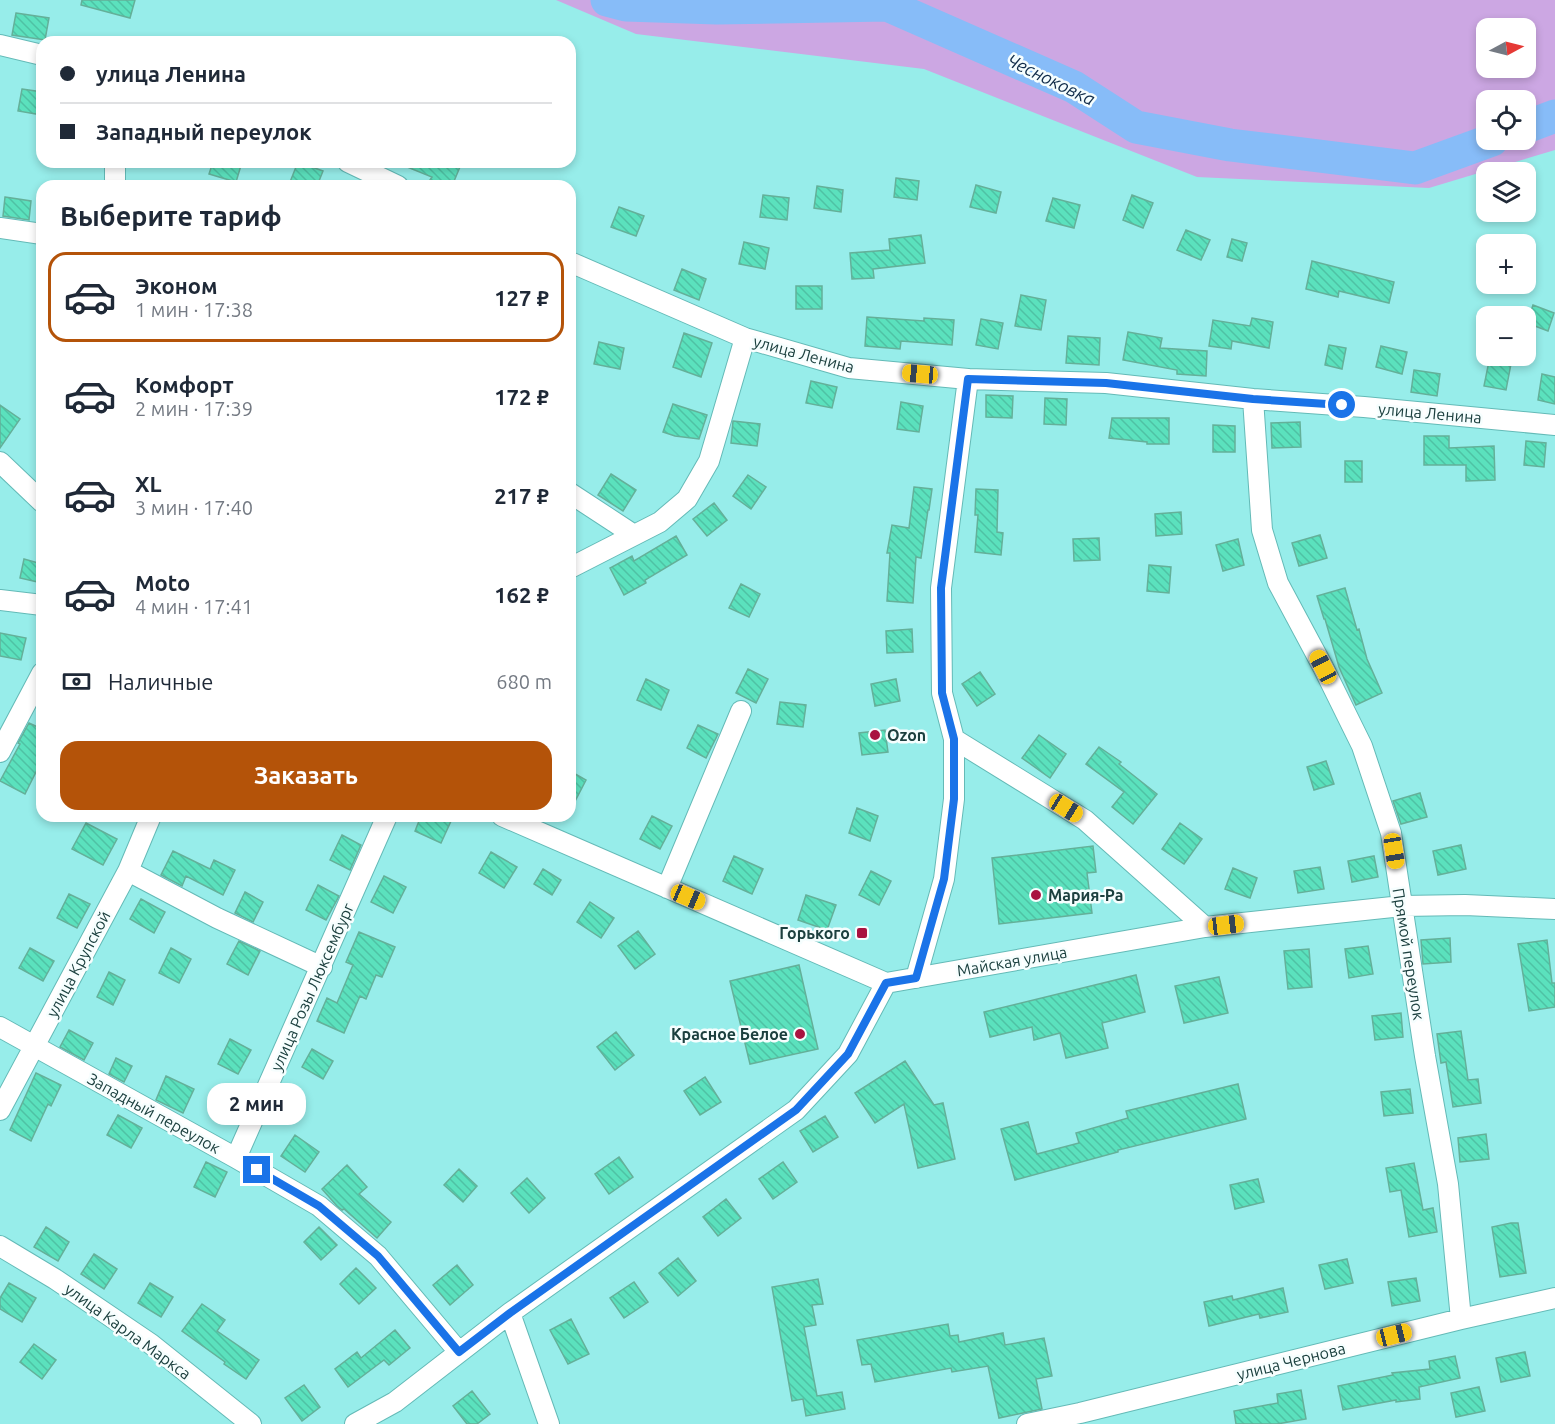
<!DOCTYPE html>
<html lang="ru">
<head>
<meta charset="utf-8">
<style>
  body { margin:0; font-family:Ubuntu,sans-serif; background:#f2f2f3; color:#1f2937; height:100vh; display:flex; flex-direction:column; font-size:22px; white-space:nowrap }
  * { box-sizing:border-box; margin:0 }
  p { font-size:20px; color:#747a83 }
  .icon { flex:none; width:33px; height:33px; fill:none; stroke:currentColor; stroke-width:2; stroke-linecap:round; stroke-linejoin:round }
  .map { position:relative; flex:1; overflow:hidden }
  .drawer { position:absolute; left:36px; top:180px; width:540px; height:642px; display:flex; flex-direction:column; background:#fff; border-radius:18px; box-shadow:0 3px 9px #0003 }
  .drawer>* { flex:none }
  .banner { position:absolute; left:36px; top:36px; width:540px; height:132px; border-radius:18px; box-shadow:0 3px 9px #0003; display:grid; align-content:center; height:132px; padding:0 24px; background:#fff }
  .needle { width:39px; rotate:83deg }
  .fabs { position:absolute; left:1476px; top:18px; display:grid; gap:12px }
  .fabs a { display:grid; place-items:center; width:60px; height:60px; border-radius:12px; background:#fff; box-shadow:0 3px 9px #0003; font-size:30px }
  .end { position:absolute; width:27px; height:27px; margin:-14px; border:8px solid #1a73e8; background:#fff; box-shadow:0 0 0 3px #fff }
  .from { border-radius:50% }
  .bubble { position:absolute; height:42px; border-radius:18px; background:#fff; box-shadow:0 3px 9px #0003; font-size:20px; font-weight:700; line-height:42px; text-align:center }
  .car { position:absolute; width:18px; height:36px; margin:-18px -9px; border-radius:8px; box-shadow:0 0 4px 2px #0007; background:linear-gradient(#f5c518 24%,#345 0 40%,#f5c518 0 76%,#345 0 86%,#f5c518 0) }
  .banner b { display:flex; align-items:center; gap:21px; height:57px; font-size:22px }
  .banner b+b { border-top:2px solid #e0e1e3 }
  .banner i { width:15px; height:15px; background:#1f2937 }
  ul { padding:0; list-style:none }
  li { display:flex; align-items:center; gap:18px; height:90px; margin:0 12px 9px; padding:0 12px; border:3px solid transparent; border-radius:18px }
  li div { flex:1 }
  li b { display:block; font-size:22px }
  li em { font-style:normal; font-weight:700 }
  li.current { border-color:#b45309 }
  li>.icon { width:54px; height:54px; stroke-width:1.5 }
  h2 { padding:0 24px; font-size:27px; line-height:72px }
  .pay { display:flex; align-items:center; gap:15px; height:66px; padding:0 24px; font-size:22px }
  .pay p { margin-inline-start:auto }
  .primary-button { display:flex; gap:12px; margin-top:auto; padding:12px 24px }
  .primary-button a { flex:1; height:69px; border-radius:18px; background:#b45309; color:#fff; font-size:24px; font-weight:700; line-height:69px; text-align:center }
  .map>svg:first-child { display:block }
  .green { fill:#cca7e3; fill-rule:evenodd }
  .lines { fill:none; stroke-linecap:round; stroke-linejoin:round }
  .river { stroke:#87bcf8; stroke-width:33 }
  .building { fill:url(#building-back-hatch); stroke:#64b099; stroke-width:1.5 }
  .minor-casing { stroke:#64bab7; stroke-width:22 }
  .minor { stroke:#fff; stroke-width:20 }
  .route { stroke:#1a73e8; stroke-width:8 }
  .poi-dot { fill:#a91340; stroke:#f6fefe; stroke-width:2 }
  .labels { text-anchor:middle; stroke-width:5; stroke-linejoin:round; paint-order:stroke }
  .street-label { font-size:16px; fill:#1c403f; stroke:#f6fefe }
  .poi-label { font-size:16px; font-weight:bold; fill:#1c403f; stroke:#f6fefe; text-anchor:start }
  .water-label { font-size:18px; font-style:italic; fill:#112c49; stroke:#f6fefe }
</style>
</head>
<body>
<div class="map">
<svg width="1555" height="1424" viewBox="0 0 1555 1424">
  <defs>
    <pattern id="building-back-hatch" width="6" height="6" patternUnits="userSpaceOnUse" patternTransform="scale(1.5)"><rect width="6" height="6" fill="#5be1bd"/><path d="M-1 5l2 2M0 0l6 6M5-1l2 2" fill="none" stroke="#4fc2a4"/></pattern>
  </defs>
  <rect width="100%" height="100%" fill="#97edea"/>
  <path class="green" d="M556,0H1555V150L1429,188L1197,177L924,69L636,34ZM1486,28H1526V68H1486ZM1486,100H1526V140H1486Z"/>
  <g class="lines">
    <path class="river" d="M607,0L626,5L717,8L887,5L1074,87L1136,127L1230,145L1415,168L1492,140
      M1526,127L1555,116"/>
  </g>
  <path class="building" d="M82,0H135L130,18L81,5Z
    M16,13L49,18L45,40L12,35Z
    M22,89L42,92V115L18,111Z
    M213,162H242L236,182L209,174Z
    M298,162L323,171L317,186H300L290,182Z
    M395,162H462L452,186H444L430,180L432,177Z
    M896,178L919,181L917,200L894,197Z
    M976,185L1001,192L996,213L970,207Z
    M817,186L843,190L841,212L814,208Z
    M763,195L789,198L787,220L760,217Z
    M1132,195L1153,203L1143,228L1123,220Z
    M5,197L31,201L29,220L3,216Z
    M1053,198L1080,205L1074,228L1046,221Z
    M619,207L644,216L636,236L611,227Z
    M1186,230L1210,240L1201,260L1177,250Z
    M921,235L925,263L873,269L874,278L852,279L850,253L890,250L889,239Z
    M1232,239L1247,243L1242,261L1227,257Z
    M744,242L769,248L765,269L739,264Z
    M1312,261L1394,282L1389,303L1339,291L1338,297L1306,289Z
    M682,269L706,279L699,300L674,290Z
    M796,286H822V309H796Z
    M1021,295L1046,300L1041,330L1015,326Z
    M1533,305L1554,313L1548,331L1527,323Z
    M867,317L924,321V318L954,320L952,345L901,341L900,349L865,346Z
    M1252,318L1273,322L1269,348L1232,341L1231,349L1209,346L1213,320L1250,326Z
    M981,319L1003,323L998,349L976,345Z
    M1128,332L1162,338L1160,348L1207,351L1206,376L1177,374V370L1123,360Z
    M684,333L712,343L701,377L673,367Z
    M1068,336L1100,338L1099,365L1066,363Z
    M599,342L624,348L620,369L594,364Z
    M1329,345L1346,348L1342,369L1325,365Z
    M1381,346L1407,352L1402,374L1376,367Z
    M1489,361L1511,364L1506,390L1484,386Z
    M1414,370L1440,374L1437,396L1411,392Z
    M1542,374L1555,377V404L1538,400Z
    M811,381L837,387L832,408L806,403Z
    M986,395L1013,396L1012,418L986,417Z
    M1045,398L1067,399L1066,425L1044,424Z
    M901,402L923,406L919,432L897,429Z
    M673,404L707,415L699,439L675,436L663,432Z
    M0,405L20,419L0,448Z
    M1112,418H1169V444H1147V442L1109,438Z
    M733,421L760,424L757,446L731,443Z
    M1300,422L1301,447L1272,448L1271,423Z
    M1213,425L1235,426V452H1213Z
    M1424,436H1449V448L1494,446L1495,480L1466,481V465H1424Z
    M1526,441L1546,443L1544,467L1524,465Z
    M1345,461H1362V482H1345Z
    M611,474L636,490L623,511L598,495Z
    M748,475L766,487L751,509L733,496Z
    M914,487L932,489L929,510H928L921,558L916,557L913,603L887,601L890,553H887L892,525L909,528Z
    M976,489L998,490L997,532L1003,533L1001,555L975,552L978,515H975Z
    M714,503L727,520L707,536L693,519Z
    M1181,512L1182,534L1156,536L1155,514Z
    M1320,535L1327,558L1299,566L1292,543Z
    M676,536L687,555L645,580L646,583L624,595L610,568L632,556L634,561Z
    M1099,538L1100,560L1074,561L1073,539Z
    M1238,539L1244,565L1223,571L1216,545Z
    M24,559L42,564V583L20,578Z
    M1149,565L1171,567L1169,593L1147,591Z
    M741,584L760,594L749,617L729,608Z
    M1345,588L1357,630L1359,629L1367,659L1382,693L1356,705L1339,667L1325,619H1324L1317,596Z
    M912,629L913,652L887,653L886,631Z
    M0,633L26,638L21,660L0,656Z
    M748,669L768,679L756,703L736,693Z
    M980,672L995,694L977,706L962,684Z
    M646,679L669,690L661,710L637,700Z
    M896,679L900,701L875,706L871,684Z
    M780,702L806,705L803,727L777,724Z
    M29,723L42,729V760L25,794L0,781L20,744L18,743Z
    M698,725L718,734L706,758L687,748Z
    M885,730L888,752L862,755L859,733Z
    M1039,735L1066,754L1050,778L1022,758Z
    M1099,747L1121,762L1119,764L1157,794L1133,824L1112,807L1124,792L1086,764Z
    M1326,761L1334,784L1314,790L1307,767Z
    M570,771L586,780L570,811Z
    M1420,793L1427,817L1401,824L1393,801Z
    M857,808L878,816L870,841L849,833Z
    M421,816H441L451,821L441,843L415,831Z
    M652,816L672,826L660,849L640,839Z
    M86,823L117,839L103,865L72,849Z
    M1180,823L1202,839L1184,864L1162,849Z
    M342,835L361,845L350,870L330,860Z
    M1461,845L1466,869L1438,875L1433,851Z
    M1093,846L1096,872L1087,873L1092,913L999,924L992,858Z
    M173,851L210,869L214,860L235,870L223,895L186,876L182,886L161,875Z
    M491,852L517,867L504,888L479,873Z
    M734,856L763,869L752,894L723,881Z
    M1374,856L1378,877L1352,882L1348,861Z
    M1320,867L1324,889L1298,893L1294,871Z
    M1233,868L1257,878L1250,898L1225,889Z
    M543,869L561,880L552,895L534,884Z
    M871,871L891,881L879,905L859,895Z
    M384,876L406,887L393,913L371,902Z
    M318,885L339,896L326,920L306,910Z
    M245,892L263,902L253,922L235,913Z
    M69,894L90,904L77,928L57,918Z
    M806,895L836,905L827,930L798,920Z
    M141,899L165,912L154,933L130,919Z
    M590,902L614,918L601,938L577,922Z
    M638,931L655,954L635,969L618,946Z
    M359,932L395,947L382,977L376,975L366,999L360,996L344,1033L317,1021L327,998L337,1003L353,965L346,962Z
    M1450,938L1451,962L1423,964L1421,940Z
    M1547,940L1552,983H1555V1007L1529,1011L1518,944Z
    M239,941L260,951L248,975L227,964Z
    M1368,946L1373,974L1349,978L1345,949Z
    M30,948L54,961L43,981L19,968Z
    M171,948L191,959L179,983L159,973Z
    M1309,949L1312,987L1288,989L1284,951Z
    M799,965L818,1049L750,1064L730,981Z
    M109,972L125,980L113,1005L97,997Z
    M1136,975L1145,1012L1102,1023L1108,1048L1066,1058L1060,1033L1034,1040L1032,1027L990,1037L984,1012Z
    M1219,977L1228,1013L1184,1023L1175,986Z
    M1401,1013L1403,1037L1375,1040L1372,1016Z
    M69,1030L93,1043L84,1060L60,1047Z
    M1461,1031L1468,1080L1478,1079L1481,1103L1453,1107L1446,1062L1441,1063L1437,1034Z
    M616,1032L634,1055L615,1070L597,1047Z
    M230,1039L251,1050L238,1074L218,1064Z
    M312,1049L333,1061L323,1079L302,1067Z
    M116,1058L132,1066L124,1082L109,1074Z
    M905,1061L934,1105L943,1103L955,1159L918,1168L904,1104L875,1123L855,1093Z
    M36,1073L61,1085L51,1106L48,1104L31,1141L10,1130Z
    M166,1076L194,1089L183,1113L156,1100Z
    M705,1077L721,1102L700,1115L684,1091Z
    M241,1084L253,1090L242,1115L228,1109Z
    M1238,1084L1246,1119L1118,1150V1152L1015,1180L1001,1129L1028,1122L1037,1154L1079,1143L1076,1133L1128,1118L1126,1111Z
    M1410,1089L1413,1113L1384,1116L1381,1092Z
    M118,1115L142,1128L131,1148L107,1135Z
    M825,1116L838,1137L813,1152L800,1131Z
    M1486,1134L1489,1159L1460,1162L1458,1138Z
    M295,1135L319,1152L305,1172L281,1156Z
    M619,1157L633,1177L609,1194L595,1174Z
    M206,1162L227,1172L215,1197L194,1187Z
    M783,1162L797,1182L773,1199L759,1179Z
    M1414,1163L1423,1210L1433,1208L1437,1232L1409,1237L1401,1190L1390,1192L1386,1168Z
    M347,1165L367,1187L359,1194L391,1222L377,1238L344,1209L342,1210L337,1206L322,1189Z
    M459,1169L477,1186L463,1202L444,1185Z
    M527,1178L545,1198L529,1213L511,1193Z
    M1258,1179L1264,1202L1235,1209L1230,1185Z
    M726,1199L741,1218L718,1236L703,1217Z
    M1511,1223H1518L1526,1273L1500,1277L1492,1227Z
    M46,1227L69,1242L58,1261L34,1247Z
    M319,1227L337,1245L321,1260L304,1242Z
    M94,1254L117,1269L104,1289L81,1274Z
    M678,1258L696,1281L678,1296L659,1273Z
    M1347,1259L1353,1283L1325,1289L1319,1265Z
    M457,1265L473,1285L450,1305L433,1285Z
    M356,1268L376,1288L359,1304L340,1284Z
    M1416,1278L1420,1301L1392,1306L1388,1282Z
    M818,1279L823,1304L812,1305L816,1325L804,1327L817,1396L842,1392L845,1409L806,1416L803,1399L792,1401L772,1287Z
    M634,1282L648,1302L624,1318L610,1298Z
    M9,1283L36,1298L22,1322L0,1309V1298Z
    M150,1283L173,1297L161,1317L138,1303Z
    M1283,1288L1288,1312L1260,1318L1259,1314L1209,1326L1204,1302L1232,1296L1233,1300Z
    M202,1304L225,1320L217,1331L259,1360L246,1379L224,1364L225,1362L182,1331Z
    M571,1319L589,1354L568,1364L550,1330Z
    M948,1324L950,1336L958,1335L959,1342L1003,1333L1005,1345L1044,1338L1052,1376L1036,1379L1042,1409L999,1418L988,1366L952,1372L951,1368L875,1382L871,1364L862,1365L857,1340Z
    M395,1330L410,1348L389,1365L384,1360L348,1387L335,1369L357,1352L361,1358Z
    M34,1344L56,1360L42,1379L20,1362Z
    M1525,1352L1530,1376L1501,1382L1496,1358Z
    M1455,1356L1460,1378L1419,1387L1420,1399L1396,1402V1400L1343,1410L1338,1386L1393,1375L1392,1373L1430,1369L1429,1361Z
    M304,1385L320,1407L302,1421L285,1398Z
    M1479,1387L1485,1411L1456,1417L1451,1393Z
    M1301,1390L1306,1419L1277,1424H1236L1234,1411L1278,1403L1277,1394Z
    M472,1391L490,1414L477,1424H467L453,1406Z"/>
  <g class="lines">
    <g class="minor-casing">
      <path id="minor" d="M0,45L42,55
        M115,162V186
        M348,162L398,186
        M0,228L42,234
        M570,262L745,338L849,368L968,379L1106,383L1253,399L1364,407L1555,425
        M1253,399L1262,530L1278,583L1323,667L1362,746L1391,833L1425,1056L1448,1184L1461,1319
        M0,462L42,502
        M570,493L634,535
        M570,568L660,522L687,499L709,461L745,338
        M0,600L42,605
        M954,739L1085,820L1205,927
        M0,752L42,673
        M502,816L886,983L1205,927L1307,916L1402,906L1465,905L1555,909
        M128,871L217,918L322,967
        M667,888L741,711
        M916,978L944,879L954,799V739L942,693L941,588L968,379
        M0,1027L236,1158L319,1206L378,1256L459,1352
        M0,1110L128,871L151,816
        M236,1158L387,816
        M0,1246L55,1279L151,1344L251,1424
        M510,1313L549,1424
        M355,1424L395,1402L510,1313L796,1110L848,1054L886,983
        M1027,1424L1080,1413L1461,1319L1555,1298"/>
    </g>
    <use href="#minor" class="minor"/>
  </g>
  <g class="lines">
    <path class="route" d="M257,1170L319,1206L378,1256L459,1352L510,1313L796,1110L848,1054L886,983L916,978L944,879L954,799V739L942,693L941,588L968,379L1106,383L1253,399L1342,405"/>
  </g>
  <g class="poi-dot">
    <circle cx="875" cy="735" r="6"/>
    <circle cx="1036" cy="895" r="6"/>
    <rect x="856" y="927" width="12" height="12" rx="3"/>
    <circle cx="800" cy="1034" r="6"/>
  </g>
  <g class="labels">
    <g class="street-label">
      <text transform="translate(804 354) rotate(15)" y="6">улица Ленина</text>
      <text transform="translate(1430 413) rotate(5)" y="6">улица Ленина</text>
      <text transform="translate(1409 954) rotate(81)" y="6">Прямой переулок</text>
      <text transform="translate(1012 961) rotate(-10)" y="6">Майская улица</text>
      <text transform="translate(78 964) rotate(-62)" y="6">улица Крупской</text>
      <text transform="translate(312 987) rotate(-66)" y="6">улица Розы Люксембург</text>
      <text transform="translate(154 1113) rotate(29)" y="6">Западный переулок</text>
      <text transform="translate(128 1331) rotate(36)" y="6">улица Карла Маркса</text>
      <text transform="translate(1291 1361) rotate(-14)" y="6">улица Чернова</text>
    </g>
    <g class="poi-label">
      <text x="887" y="741">Ozon</text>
      <text x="1048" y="901">Мария-Ра</text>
      <text x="850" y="939" text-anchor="end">Горького</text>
      <text x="788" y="1040" text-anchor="end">Красное Белое</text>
    </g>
    <g class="water-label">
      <text transform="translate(1051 80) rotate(26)" y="6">Чесноковка</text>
    </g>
  </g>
</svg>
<div class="fabs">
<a><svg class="needle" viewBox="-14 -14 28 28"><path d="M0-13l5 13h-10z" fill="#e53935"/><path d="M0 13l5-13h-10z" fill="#747a83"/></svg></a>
<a><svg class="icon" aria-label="locate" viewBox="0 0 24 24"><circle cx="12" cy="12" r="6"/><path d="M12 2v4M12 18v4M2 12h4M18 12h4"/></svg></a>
<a><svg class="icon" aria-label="layers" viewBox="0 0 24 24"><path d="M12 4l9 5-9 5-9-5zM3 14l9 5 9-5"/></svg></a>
<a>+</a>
<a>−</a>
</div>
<i class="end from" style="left:1342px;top:405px"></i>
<i class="end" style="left:257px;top:1170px"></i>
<div class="bubble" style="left:207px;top:1083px;width:99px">2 мин</div>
<i class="car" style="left:920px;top:374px;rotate:275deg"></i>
<i class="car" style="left:1323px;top:667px;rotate:332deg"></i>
<i class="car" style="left:1066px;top:808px;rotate:122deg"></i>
<i class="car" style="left:1394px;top:851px;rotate:171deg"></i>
<i class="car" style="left:688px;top:897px;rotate:113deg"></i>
<i class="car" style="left:1226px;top:925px;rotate:83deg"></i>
<i class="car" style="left:1394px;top:1335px;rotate:76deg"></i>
<div class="banner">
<b><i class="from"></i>улица Ленина</b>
<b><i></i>Западный переулок</b>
</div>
<section class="drawer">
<h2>Выберите тариф</h2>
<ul>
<li class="current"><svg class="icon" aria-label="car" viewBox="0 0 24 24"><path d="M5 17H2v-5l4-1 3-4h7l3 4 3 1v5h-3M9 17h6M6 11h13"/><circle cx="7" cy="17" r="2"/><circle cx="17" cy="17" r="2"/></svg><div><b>Эконом</b><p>1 мин · 17:38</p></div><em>127 ₽</em></li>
<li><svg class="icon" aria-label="car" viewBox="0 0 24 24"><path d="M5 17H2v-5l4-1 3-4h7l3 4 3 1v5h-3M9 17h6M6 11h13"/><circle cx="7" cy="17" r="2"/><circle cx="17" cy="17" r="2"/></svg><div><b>Комфорт</b><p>2 мин · 17:39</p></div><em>172 ₽</em></li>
<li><svg class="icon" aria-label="car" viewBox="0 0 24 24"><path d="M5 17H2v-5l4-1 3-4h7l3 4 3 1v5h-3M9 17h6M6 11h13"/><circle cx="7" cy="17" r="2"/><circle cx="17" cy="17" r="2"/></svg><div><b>XL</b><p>3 мин · 17:40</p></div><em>217 ₽</em></li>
<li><svg class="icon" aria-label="car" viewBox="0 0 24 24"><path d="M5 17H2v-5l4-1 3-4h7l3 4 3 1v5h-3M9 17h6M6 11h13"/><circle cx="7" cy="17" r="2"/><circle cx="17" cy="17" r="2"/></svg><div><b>Moto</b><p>4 мин · 17:41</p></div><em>162 ₽</em></li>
</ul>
<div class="pay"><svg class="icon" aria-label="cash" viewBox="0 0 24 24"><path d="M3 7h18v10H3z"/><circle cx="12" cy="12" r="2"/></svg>Наличные<p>680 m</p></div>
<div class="primary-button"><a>Заказать</a></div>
</section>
</div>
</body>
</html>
